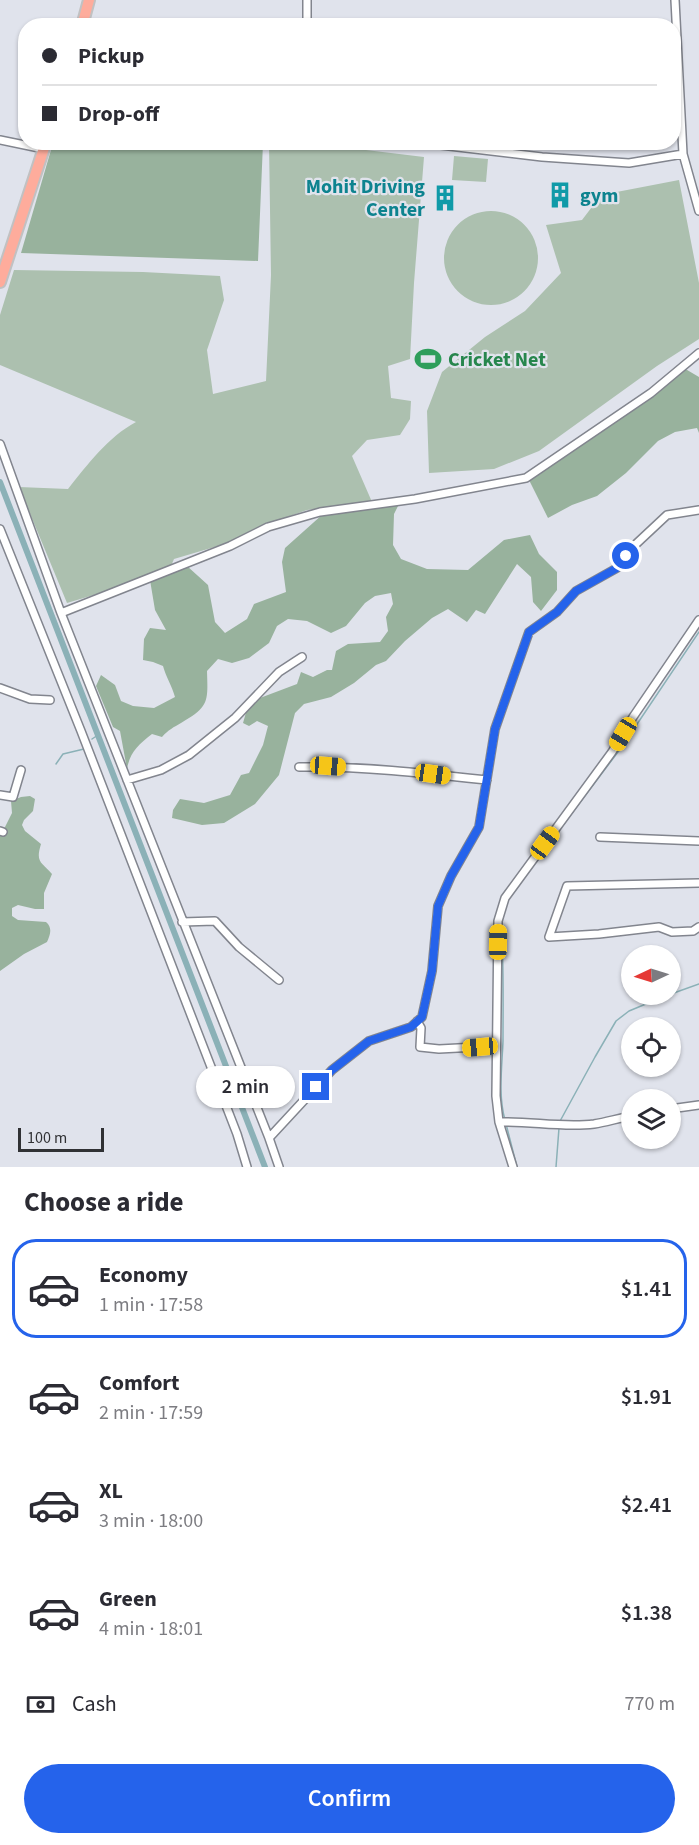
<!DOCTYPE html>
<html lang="en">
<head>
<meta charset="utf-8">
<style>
  body { margin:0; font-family:"Source Sans 3",sans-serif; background:#f7f7f7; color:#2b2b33; height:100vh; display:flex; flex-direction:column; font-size:22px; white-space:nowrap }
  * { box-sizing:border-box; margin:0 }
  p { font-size:20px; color:#7c7c81 }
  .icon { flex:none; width:33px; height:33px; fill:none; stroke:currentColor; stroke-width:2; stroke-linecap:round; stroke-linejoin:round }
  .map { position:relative; height:1167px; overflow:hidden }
  .panel { display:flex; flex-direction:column; background:#fff; flex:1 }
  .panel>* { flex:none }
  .hud { position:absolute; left:18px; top:18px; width:663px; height:132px; border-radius:24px; box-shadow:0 2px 4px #0004; display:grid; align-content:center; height:132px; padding:0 24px; background:#fff }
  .needle { width:39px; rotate:266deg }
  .tools { position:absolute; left:621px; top:945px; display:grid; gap:12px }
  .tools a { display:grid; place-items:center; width:60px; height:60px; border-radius:50%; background:#fff; box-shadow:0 2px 4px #0004; font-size:30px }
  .scale { position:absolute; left:18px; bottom:15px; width:86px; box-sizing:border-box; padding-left:6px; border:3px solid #303134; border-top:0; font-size:16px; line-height:21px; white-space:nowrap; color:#303134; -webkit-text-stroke:4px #e0e3ec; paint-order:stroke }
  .end { position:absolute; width:27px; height:27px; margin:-14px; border:8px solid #2563eb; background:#fff; box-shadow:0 0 0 3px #fff }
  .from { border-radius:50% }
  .bubble { position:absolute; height:42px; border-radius:21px; background:#fff; box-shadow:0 2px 4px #0004; font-size:20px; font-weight:600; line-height:42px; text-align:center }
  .car { position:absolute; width:18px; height:36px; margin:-18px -9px; border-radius:8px; box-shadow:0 0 4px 2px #0007; background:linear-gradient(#f5c518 24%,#345 0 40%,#f5c518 0 76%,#345 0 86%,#f5c518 0) }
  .hud b { display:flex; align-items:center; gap:21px; height:57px; font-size:22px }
  .hud b+b { border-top:2px solid #e1e1e2 }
  .hud i { width:15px; height:15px; background:#2b2b33 }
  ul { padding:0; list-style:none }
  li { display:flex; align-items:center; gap:18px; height:99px; margin:0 12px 9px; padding:0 12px; border:3px solid transparent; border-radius:24px }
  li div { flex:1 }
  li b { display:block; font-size:22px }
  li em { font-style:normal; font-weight:600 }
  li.active { border-color:#2563eb }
  li>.icon { width:54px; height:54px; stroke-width:1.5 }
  h2 { padding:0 24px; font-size:27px; line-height:72px }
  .pay { display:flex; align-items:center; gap:15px; height:66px; padding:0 24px; font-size:22px }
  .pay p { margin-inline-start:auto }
  .button { display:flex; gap:12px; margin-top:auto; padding:12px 24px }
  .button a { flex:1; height:69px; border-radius:36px; background:#2563eb; color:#fff; font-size:24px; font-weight:600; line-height:69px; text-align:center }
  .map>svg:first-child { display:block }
  .green { fill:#acc0af }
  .forest { fill:#98b29d }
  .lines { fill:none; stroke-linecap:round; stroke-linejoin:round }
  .stream { stroke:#8bb1b7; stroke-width:1.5 }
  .canal { stroke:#8bb1b7; stroke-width:6 }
  .minor-casing { stroke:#82858e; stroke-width:10 }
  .highway-casing { stroke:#c1c1c2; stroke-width:14 }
  .minor { stroke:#fff; stroke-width:7 }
  .highway { stroke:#feac9c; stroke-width:10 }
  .route { stroke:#2563eb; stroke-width:8 }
  .labels { text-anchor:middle; stroke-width:4.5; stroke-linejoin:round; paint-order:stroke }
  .culture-label { font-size:20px; font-weight:bold; fill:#0d838f; stroke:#e0e3ec; text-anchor:end }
  .leisure-label { font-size:20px; font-weight:bold; fill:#27864d; stroke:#e0e3ec; text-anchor:start }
</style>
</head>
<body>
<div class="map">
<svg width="699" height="1167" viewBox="0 0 699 1167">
  <rect width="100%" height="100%" fill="#e0e3ec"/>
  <path class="green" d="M269,143H308L424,157L414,283L410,359L388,366L391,398L411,401L410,419L400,435L367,440L352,456L372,502L307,510L267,524L228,543L174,559L171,566L107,591L67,603L19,487L68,489C88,464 108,437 136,422L0,365V315L14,270L143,272L220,276L224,300L207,350L213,394L266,381L271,275Z
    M454,156L488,159L486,182L452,180Z
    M679,180L699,283V339L657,366L539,451L494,469L429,473L427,411L442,372L485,337L525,311L561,273L546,225L582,220L601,195Z
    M444 258a47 47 0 1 1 94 0a47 47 0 1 1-94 0Z"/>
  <path class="forest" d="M53,143H263L258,261L21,253Z
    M682,367L699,377V433L697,428L675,432L658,441L626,473L597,496L572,505L548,518L529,480C583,446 634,409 682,367Z
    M399,504L394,514L393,545L401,559L427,569L468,570L504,540L530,535L539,554L557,572V590L541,611L533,602L531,577L517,564L485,614L476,610L467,622L448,609L432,618L405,641L386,661L376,665L354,683L331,697L304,704L295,713L279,775L255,804L224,823L202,825L172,818L173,810L180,799L204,803L230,795L241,775L249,773L263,745L268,726L257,721L249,726L243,723L249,702L297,684L301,672L313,677L327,670H332L336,651L348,644L380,642L388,631L386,617L393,604L391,593L375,596L365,603L346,626L331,633L307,621L288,619L277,626L269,643L249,658L232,663L218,659L207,671C208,702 209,707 181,723C174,727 168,730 162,737L152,734C138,745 130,752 127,769L120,731L113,727L96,686L101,675L115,685L121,701L133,706L154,708L175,697C172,686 166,677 163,666L153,662L143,660L144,639L150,628L166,630L155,610L150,580L187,566L208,585L215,622L225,633L247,619L254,604L286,592L282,562L285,548L323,514Z
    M30,796L35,799L33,811L24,820L22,825L25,831L41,844C35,863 42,862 52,874L44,893V909H35L18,905L12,908V916L18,920L46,922C53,928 50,935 47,942L24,954L0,971V828L4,829L12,813L11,801L21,797Z"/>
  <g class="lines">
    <path class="stream" d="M92,739L98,735
      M56,764L63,754L84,749
      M547,846L621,748L699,632
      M501,921C504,961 503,1001 503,1041C502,1067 498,1095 505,1120
      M671,994L699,984
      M559,1123L595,1057L616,1021L629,1011L670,994
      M506,1124L517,1167
      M556,1167L559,1128"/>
    <path class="canal" d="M0,482L265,1167"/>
    <g class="minor-casing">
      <path id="minor" d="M675,0L683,154L699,211
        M307,26V0
        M0,140L44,149
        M415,142L542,157L629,163L683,154
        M0,444L61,613L269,1138L279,1167
        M0,529L81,731L237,1134L247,1167
        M61,613L230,546L268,527L320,512L415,499L526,478L651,393L699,353
        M0,688L30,699L50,700
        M299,767C362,766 424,773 487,780
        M127,780L161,770L189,755L235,718L279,672L302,657
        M0,795L13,797L21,770
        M0,831L3,832
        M600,837L699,841
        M699,883L567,886L549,937L599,934L659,927L672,932L693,931L699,927
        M182,922L215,921L239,947L279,980
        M417,1021L421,1028L420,1047L439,1049L496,1046
        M670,1109L699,1105
        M499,1122C531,1121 563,1128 594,1124C607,1122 619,1118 632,1116
        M269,1138L332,1070L369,1041L411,1027L422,1017L432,971L438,906L451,876L479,827L495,729L529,632L557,612L576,591L617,568L636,544L667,515L699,510
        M513,1167L499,1122L496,1096L498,921L505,898L612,752L633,717L699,620"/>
    </g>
    <g class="highway-casing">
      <path id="highway" d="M82,26L89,0
        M0,282L46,142"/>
    </g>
    <use href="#minor" class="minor"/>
    <use href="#highway" class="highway"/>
  </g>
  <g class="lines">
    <path class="route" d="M316,1087L332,1070L369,1041L411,1027L422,1017L432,971L438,906L451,876L479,827L495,729L529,632L557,612L576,591L617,568L626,556"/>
  </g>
  <defs>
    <g id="building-bare" transform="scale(2.07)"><path d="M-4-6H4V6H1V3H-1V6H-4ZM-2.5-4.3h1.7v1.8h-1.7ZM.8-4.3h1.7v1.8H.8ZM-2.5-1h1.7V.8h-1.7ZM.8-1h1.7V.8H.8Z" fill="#0f9aa8" stroke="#e0e3ec" stroke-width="2.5" paint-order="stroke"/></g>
    <g id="stadium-bare" transform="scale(2.07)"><path d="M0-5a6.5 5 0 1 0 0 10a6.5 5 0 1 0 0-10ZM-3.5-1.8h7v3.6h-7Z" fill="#2e9e5b" stroke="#e0e3ec" stroke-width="2.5" paint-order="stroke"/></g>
  </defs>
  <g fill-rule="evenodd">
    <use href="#building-bare" x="560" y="195"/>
    <use href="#building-bare" x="445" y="198"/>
    <use href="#stadium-bare" x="428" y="359"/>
  </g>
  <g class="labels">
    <g class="culture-label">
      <text x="425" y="193">Mohit Driving<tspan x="425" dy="23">Center</tspan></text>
      <text x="580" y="202" text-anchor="start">gym</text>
    </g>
    <g class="leisure-label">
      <text x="448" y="366">Cricket Net</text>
    </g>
  </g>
</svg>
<div class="tools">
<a><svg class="needle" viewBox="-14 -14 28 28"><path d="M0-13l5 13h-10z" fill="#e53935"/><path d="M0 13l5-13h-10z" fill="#7c7c81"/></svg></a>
<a><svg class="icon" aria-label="locate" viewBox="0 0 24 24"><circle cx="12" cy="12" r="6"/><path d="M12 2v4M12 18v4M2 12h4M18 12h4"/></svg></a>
<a><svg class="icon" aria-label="layers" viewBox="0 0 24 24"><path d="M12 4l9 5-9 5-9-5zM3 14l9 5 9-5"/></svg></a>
</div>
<div class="scale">100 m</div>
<i class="end from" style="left:626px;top:556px"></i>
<i class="end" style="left:316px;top:1087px"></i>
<div class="bubble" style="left:196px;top:1066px;width:99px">2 min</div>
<i class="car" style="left:623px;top:734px;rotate:211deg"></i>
<i class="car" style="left:328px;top:766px;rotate:94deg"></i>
<i class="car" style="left:433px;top:774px;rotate:98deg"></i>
<i class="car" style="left:545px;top:843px;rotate:36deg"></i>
<i class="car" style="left:498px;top:942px;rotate:1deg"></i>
<i class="car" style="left:480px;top:1047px;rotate:265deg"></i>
<div class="hud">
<b><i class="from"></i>Pickup</b>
<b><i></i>Drop-off</b>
</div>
</div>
<section class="panel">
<h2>Choose a ride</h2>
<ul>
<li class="active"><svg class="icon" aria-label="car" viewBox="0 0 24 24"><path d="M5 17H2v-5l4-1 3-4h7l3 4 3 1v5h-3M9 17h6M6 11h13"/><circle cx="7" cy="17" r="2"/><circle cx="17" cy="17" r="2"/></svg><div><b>Economy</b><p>1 min · 17:58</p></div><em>$1.41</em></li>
<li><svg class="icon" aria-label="car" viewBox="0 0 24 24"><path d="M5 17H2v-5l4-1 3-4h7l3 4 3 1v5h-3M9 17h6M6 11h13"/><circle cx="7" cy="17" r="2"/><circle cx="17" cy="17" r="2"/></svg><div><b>Comfort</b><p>2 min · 17:59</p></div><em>$1.91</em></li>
<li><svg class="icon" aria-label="car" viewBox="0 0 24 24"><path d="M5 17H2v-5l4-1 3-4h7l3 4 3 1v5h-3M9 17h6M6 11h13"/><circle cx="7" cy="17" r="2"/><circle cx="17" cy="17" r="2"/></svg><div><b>XL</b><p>3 min · 18:00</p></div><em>$2.41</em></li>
<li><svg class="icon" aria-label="car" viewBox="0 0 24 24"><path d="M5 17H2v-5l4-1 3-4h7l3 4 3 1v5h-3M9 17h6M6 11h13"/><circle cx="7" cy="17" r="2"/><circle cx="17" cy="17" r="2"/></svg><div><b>Green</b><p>4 min · 18:01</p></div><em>$1.38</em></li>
</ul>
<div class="pay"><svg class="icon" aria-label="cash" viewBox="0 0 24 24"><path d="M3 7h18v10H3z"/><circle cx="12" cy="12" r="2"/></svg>Cash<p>770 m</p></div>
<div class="button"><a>Confirm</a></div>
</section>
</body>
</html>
